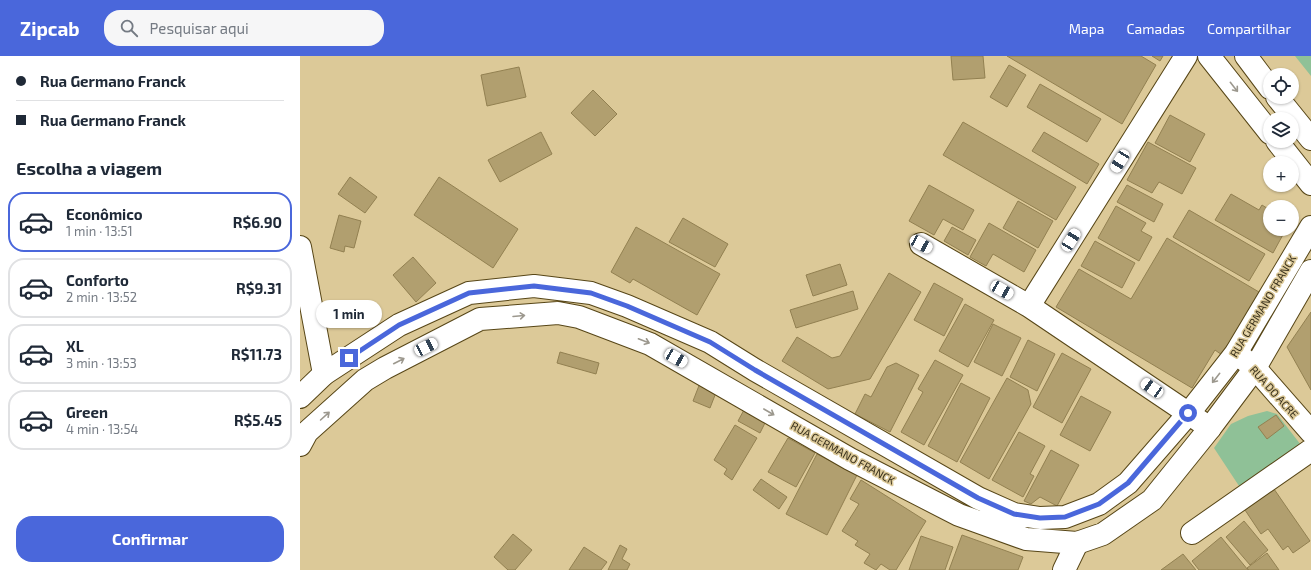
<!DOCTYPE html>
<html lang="pt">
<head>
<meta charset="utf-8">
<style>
  body { margin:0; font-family:"Exo 2",sans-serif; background:#f6f6f7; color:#1f2937; height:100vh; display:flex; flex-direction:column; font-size:15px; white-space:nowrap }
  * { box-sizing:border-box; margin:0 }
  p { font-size:13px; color:#747a83 }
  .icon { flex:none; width:22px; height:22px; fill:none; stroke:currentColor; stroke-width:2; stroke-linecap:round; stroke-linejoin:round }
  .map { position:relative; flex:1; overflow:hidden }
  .drawer { display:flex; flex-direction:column; background:#fff; width:300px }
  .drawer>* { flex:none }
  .hud { display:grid; align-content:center; height:88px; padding:0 16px; background:#fff }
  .fabs { position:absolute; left:963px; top:12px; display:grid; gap:8px }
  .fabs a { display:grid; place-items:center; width:36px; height:36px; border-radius:50%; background:#fff; box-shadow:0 1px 3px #0004; font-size:20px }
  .end { position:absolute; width:18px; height:18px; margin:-9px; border:5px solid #4a67db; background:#fff; box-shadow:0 0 0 2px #fff }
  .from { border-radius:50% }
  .bubble { position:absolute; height:28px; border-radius:14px; background:#fff; box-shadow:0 1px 3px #0004; font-size:13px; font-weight:700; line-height:28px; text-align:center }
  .car { position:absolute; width:12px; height:24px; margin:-12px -6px; border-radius:5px; box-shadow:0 0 3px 1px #0007; background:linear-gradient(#fff 24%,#345 0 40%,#fff 0 76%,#345 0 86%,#fff 0) }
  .hud b { display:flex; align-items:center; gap:14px; height:38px; font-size:15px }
  .hud b+b { border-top:1px solid #e0e1e3 }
  .hud i { width:10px; height:10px; background:#1f2937 }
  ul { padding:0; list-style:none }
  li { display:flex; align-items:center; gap:12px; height:60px; margin:0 8px 6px; padding:0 8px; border:2px solid #e0e1e3; border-radius:16px }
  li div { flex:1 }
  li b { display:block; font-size:15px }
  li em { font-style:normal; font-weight:700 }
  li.on { border-color:#4a67db }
  li>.icon { width:36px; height:36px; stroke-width:1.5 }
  h2 { padding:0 16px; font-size:18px; line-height:48px }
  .button { display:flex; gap:8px; margin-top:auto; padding:8px 16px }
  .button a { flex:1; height:46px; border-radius:16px; background:#4a67db; color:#fff; font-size:16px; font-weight:700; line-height:46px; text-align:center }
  header { display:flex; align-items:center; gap:24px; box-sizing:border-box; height:56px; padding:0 20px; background:#4a67db; color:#fff }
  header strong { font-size:19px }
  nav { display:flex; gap:22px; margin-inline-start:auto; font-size:14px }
  .search { width:280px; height:36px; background:#f6f6f7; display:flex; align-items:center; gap:10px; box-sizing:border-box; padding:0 14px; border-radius:16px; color:#747a83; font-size:15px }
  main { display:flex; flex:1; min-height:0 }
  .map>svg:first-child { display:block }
  .green { fill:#8fc197 }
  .building { fill:#b19f6f; stroke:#928051 }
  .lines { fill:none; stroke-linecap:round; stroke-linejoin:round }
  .minor-casing { stroke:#574617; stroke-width:24 }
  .major-casing { stroke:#574617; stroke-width:24 }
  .minor { stroke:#fff; stroke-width:22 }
  .major { stroke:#fff; stroke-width:22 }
  .oneway { stroke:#9c988e }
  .route { stroke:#4a67db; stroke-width:5 }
  .labels { text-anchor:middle; stroke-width:3; stroke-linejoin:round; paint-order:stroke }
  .street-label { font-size:11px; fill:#38301c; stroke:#dcc998 }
</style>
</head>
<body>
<header>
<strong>Zipcab</strong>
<div class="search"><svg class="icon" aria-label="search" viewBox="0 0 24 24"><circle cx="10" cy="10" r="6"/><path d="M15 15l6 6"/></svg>Pesquisar aqui</div>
<nav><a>Mapa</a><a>Camadas</a><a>Compartilhar</a></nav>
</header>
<main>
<section class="drawer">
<div class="hud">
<b><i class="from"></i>Rua Germano Franck</b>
<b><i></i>Rua Germano Franck</b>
</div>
<h2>Escolha a viagem</h2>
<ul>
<li class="on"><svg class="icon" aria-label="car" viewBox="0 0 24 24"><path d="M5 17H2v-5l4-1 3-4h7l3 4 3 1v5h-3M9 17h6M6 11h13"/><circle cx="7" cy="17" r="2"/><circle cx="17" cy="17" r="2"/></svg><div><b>Econômico</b><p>1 min · 13:51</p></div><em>R$6.90</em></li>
<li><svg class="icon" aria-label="car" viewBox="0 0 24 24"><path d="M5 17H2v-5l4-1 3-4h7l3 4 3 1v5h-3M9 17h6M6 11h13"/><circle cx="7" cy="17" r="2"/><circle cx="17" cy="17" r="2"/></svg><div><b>Conforto</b><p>2 min · 13:52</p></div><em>R$9.31</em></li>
<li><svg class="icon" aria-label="car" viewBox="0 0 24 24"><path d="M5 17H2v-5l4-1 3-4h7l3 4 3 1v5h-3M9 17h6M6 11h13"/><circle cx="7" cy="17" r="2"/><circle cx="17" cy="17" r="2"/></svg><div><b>XL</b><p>3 min · 13:53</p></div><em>R$11.73</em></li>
<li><svg class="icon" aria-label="car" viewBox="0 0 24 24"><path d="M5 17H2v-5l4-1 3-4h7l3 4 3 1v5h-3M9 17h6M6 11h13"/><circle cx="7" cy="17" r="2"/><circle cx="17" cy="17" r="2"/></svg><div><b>Green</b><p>4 min · 13:54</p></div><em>R$5.45</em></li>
</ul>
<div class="button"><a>Confirmar</a></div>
</section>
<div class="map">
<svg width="1011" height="514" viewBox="0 0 1011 514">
  <rect width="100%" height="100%" fill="#dcc998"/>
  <path class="green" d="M995,0H1011V20Z
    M967,355L977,358L1004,393L941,433L914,392L931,368L948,360Z"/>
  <path class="building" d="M651,0H683L685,22L653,24Z
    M707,0H841L856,9L822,68Z
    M852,0H863L860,5Z
    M709,9L726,19L707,51L690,41Z
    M219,11L226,41L187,50L181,19Z
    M740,28L801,63L787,86L727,51Z
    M293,34L317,58L295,80L271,57Z
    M870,59L905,78L890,106L855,87Z
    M663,66L776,131L756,164L643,99Z
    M241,76L252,98L200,126L188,104Z
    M744,76L799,108L787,128L732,95Z
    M848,86L896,112L882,138L859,126L852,137L827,124Z
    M50,121L77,141L65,157L38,138Z
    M139,121L218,173L193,212L114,159Z
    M629,129L674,154L663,174L643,163L634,179L609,165Z
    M827,129L863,148L854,166L817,146Z
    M931,138L959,154L962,149L970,154V173H986L973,197L915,164Z
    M718,145L753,165L738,192L703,172Z
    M816,150L846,167L841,175L852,181L839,205L798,182Z
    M889,154L965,198L949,225L873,181Z
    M39,159L61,165L54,192L45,190L44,196L30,192Z
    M383,162L428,188L415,211L369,186Z
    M689,167L736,194L724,216L693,198L686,210L670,201Z
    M336,171L420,218L397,259L333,223L330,227L311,216Z
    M652,171L676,184L668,199L644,185Z
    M867,182L959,236L922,299L915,294L892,332L756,251L779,213L831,243Z
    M795,185L835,207L822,232L781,210Z
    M113,201L136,227L116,246L93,219Z
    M540,208L547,229L513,240L506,219Z
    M589,217L621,236L570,323L528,333L482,305L497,281L532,302L540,300Z
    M634,227L663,243L644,280L614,264Z
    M553,235L558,253L496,272L490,254Z
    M665,248L694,264L668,311L639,295Z
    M1011,256V334L987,291Z
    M693,268L721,282L702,320L674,306Z
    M728,284L755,298L737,335L710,321Z
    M260,296L299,307L296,318L257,307Z
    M762,297L791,313L762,367L733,351Z
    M635,304L663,319L624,389L601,376L623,336L618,333Z
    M596,307L619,319L590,376L555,358L565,338L571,341L587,311Z
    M707,322L728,334L731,348L689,423L660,406Z
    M400,327L417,334L410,352L393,345Z
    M661,327L690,342L657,406L628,390Z
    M781,340L811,356L790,395L760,379Z
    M445,352L467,363L460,377L438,365Z
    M976,359L984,370L967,383L958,371Z
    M435,369L457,382L432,424L424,418L427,413L414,404Z
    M719,376L745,390L730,418L734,420L723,441L692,424Z
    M488,382L515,397L496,431L468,416Z
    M751,394L779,409L757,450L740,441L731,448L724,445Z
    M517,398L557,419L527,479L486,458Z
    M461,423L487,441L479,453L453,434Z
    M561,424L626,465L596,514H590L581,508L576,514L564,507L570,498L555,489L558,485L542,475L559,448L550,443Z
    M974,433L1010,485L993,497L988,490L983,494L968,473L961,478L945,454Z
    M944,465L968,494L950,509L926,481Z
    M213,478L232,494L215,514H208L194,501Z
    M662,479L723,501L718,514H649Z
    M621,480L653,491L645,514H609Z
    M921,481L948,514H899L892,505Z
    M320,489L327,493L322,503L330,508L327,514H308Z
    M284,491L307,506L301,514H269Z
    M967,497L979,514H949L947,512Z
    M883,498L896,514H861Z"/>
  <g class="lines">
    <g class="minor-casing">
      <path id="minor" d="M909,0L970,77
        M946,0L970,32
        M977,41L1011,83
        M977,85L1011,128
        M621,188L729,250L910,372
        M0,191L24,318
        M729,250L886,0
        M936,297L955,312L1011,376
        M892,477L1011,394
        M764,514L777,487"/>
    </g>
    <g class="major-casing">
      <path id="major" d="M0,341L24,318L99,269L169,237L234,230L291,237L327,250L410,286L455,314L678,442L714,458L740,462L765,461L799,448L828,427L889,357L936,297L1011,171
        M0,389L7,376L65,324L85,312L180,263L258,257L279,261L350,288L550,403L659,459L726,483L777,487L803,478L852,444L910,372L955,312L1011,215"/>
    </g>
    <use href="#minor" class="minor"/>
    <use href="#major" class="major"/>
  </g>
  <defs><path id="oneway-shaft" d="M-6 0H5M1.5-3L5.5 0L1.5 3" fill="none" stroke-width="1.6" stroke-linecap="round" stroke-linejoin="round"/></defs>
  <g class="oneway">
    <use href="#oneway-shaft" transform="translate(934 31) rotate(52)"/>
    <use href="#oneway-shaft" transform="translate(219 260) rotate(-5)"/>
    <use href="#oneway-shaft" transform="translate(344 285) rotate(21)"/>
    <use href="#oneway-shaft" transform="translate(99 305) rotate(-27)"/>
    <use href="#oneway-shaft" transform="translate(916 322) rotate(128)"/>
    <use href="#oneway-shaft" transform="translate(469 356) rotate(30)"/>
    <use href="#oneway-shaft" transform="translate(25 360) rotate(-42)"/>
  </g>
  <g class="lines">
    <path class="route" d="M49,302L99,269L169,237L234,230L291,237L327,250L410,286L455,314L678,442L714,458L740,462L765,461L799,448L828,427L888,357"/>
  </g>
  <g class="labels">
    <g class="street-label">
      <text transform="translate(963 250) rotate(-59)" y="4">RUA GERMANO FRANCK</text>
      <text transform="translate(974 336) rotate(48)" y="4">RUA DO ACRE</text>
      <text transform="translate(543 397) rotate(29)" y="4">RUA GERMANO FRANCK</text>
    </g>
  </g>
</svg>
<div class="fabs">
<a><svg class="icon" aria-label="locate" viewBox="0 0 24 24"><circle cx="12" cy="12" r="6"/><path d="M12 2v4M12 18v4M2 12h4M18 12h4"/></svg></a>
<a><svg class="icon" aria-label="layers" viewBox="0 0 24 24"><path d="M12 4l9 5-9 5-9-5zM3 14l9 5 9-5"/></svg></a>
<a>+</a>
<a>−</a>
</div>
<i class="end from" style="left:888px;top:357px"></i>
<i class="end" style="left:49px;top:302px"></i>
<div class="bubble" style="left:16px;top:244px;width:66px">1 min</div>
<i class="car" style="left:820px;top:105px;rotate:212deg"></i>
<i class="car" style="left:771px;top:184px;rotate:32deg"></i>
<i class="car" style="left:621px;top:188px;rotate:119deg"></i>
<i class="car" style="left:702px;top:234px;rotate:120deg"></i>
<i class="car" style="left:126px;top:291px;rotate:63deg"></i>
<i class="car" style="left:376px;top:302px;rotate:120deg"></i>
<i class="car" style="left:852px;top:332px;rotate:304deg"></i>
</div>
</main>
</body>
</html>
